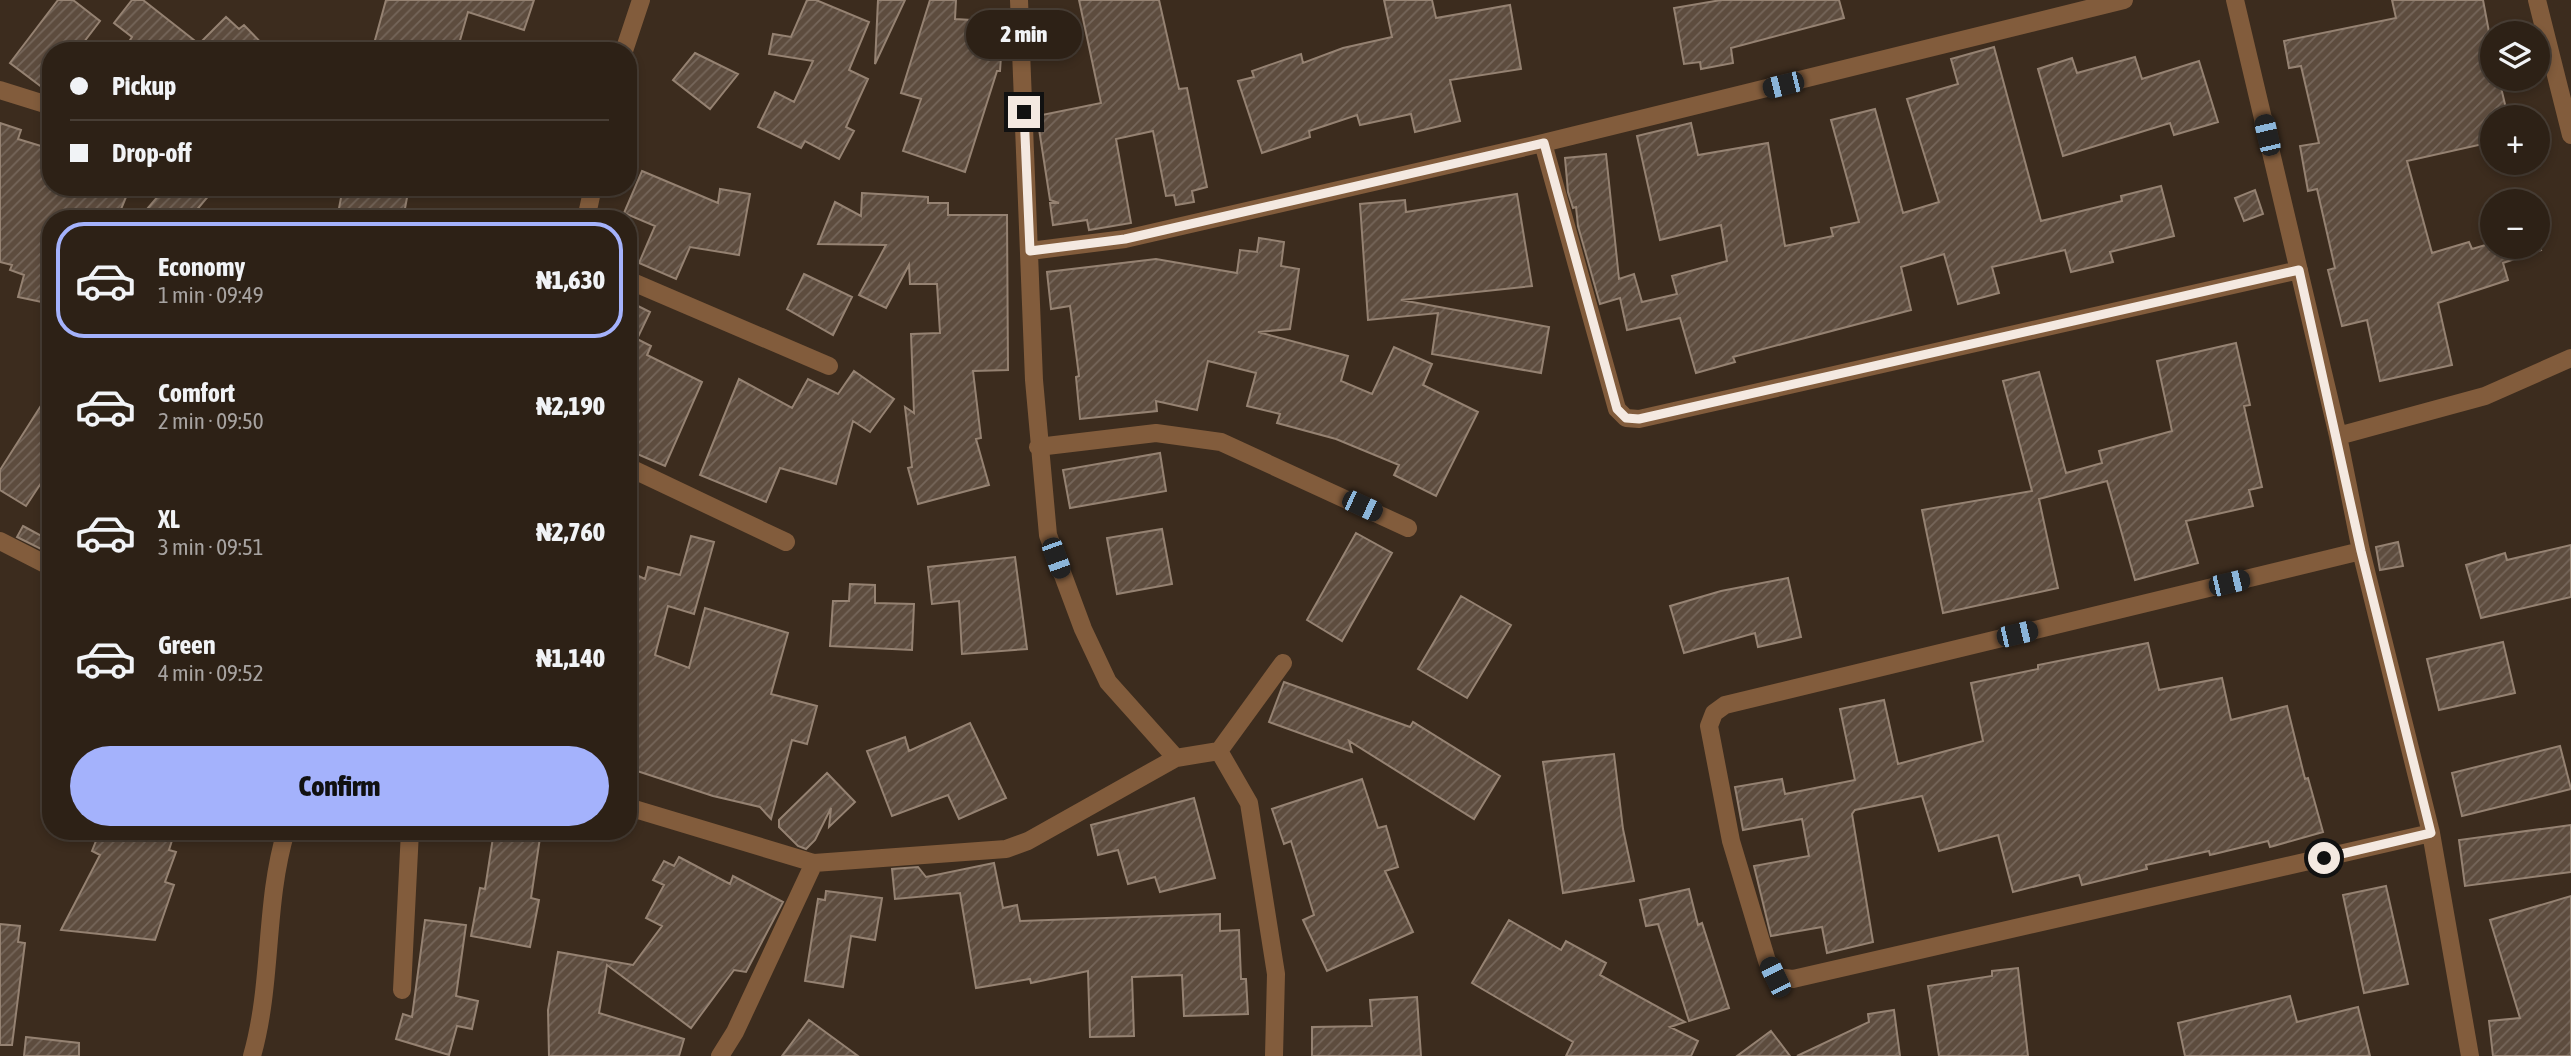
<!DOCTYPE html>
<html lang="en">
<head>
<meta charset="utf-8">
<style>
  body { margin:0; font-family:"Asap Condensed",sans-serif; background:#35291f; color:#f1f3f6; height:100vh; display:flex; flex-direction:column; font-size:26px; white-space:nowrap }
  * { box-sizing:border-box; margin:0 }
  p { font-size:23px; color:#a7a3a1 }
  .icon { flex:none; width:38px; height:38px; fill:none; stroke:currentColor; stroke-width:2; stroke-linecap:round; stroke-linejoin:round }
  .map { position:relative; flex:1; overflow:hidden }
  .details { position:absolute; left:42px; top:210px; width:595px; height:630px; display:flex; flex-direction:column; background:#2d2116; border-radius:28px; box-shadow:0 4px 10px #0003,0 0 0 2px #483e35 }
  .details>* { flex:none }
  .top-card { position:absolute; left:42px; top:42px; width:595px; height:154px; border-radius:28px; box-shadow:0 4px 10px #0003,0 0 0 2px #483e35; display:grid; align-content:center; height:154px; padding:0 28px; background:#2d2116 }
  .buttons { position:absolute; left:2480px; top:21px; display:grid; gap:14px }
  .buttons a { display:grid; place-items:center; width:70px; height:70px; border-radius:50%; background:#2d2116; box-shadow:0 4px 10px #0003,0 0 0 2px #483e35; font-size:35px }
  .end { position:absolute; width:32px; height:32px; margin:-16px; border:9px solid #f4e9e1; background:#111; box-shadow:0 0 0 4px #111 }
  .from { border-radius:50% }
  .bubble { position:absolute; height:49px; border-radius:24px; background:#2d2116; box-shadow:0 4px 10px #0003,0 0 0 2px #483e35; font-size:23px; font-weight:800; line-height:49px; text-align:center }
  .car { position:absolute; width:21px; height:42px; margin:-21px -10px; border-radius:9px; box-shadow:0 0 5px 2px #0007; background:linear-gradient(#222 24%,#8ab4d8 0 40%,#222 0 76%,#8ab4d8 0 86%,#222 0) }
  .top-card b { display:flex; align-items:center; gap:24px; height:66px; font-size:26px }
  .top-card b+b { border-top:2px solid #483e35 }
  .top-card i { width:18px; height:18px; background:#f1f3f6 }
  ul { padding:12px 0 0; list-style:none }
  li { display:flex; align-items:center; gap:21px; height:116px; margin:0 14px 10px; padding:0 14px; border:4px solid transparent; border-radius:28px }
  li div { flex:1 }
  li b { display:block; font-size:26px }
  li em { font-style:normal; font-weight:800 }
  li.selected { border-color:#a4b2fc }
  li>.icon { width:63px; height:63px; stroke-width:1.5 }
  .button { display:flex; gap:14px; margin-top:auto; padding:14px 28px }
  .button a { flex:1; height:80px; border-radius:42px; background:#a4b2fc; color:#111; font-size:28px; font-weight:800; line-height:80px; text-align:center }
  .map>svg:first-child { display:block }
  .building { fill:url(#building-hatch); stroke:#958272; stroke-width:2 }
  .lines { fill:none; stroke-linecap:round; stroke-linejoin:round }
  .minor { stroke:#825c3c; stroke-width:18 }
  .route { stroke:#f4e9e1; stroke-width:9 }
</style>
</head>
<body>
<div class="map">
<svg width="2571" height="1056" viewBox="0 0 2571 1056">
  <defs>
    <pattern id="building-hatch" width="6" height="6" patternUnits="userSpaceOnUse" patternTransform="scale(1.75)"><rect width="6" height="6" fill="#5d4c3e"/><path d="M-1 1l2-2M0 6l6-6M5 7l2-2" fill="none" stroke="#75665a"/></pattern>
  </defs>
  <rect width="100%" height="100%" fill="#3c2c1e"/>
  <path class="building" d="M58,0H73L100,21L77,51H51V94L10,63Z
    M132,0H143L199,44L226,17L239,29L244,25L269,51H123L132,37L114,23Z
    M386,0H534L524,30L468,12L457,51H372Z
    M807,0H816L869,22L849,70L868,79L846,127L854,131L839,159L805,141L801,148L758,127L775,92L794,102L813,61L769,54L773,34L791,37Z
    M878,0H905L875,64Z
    M930,0H956L955,19L988,21L987,41L1002,42L1000,71H997L965,172L903,151L921,99L901,93Z
    M1079,0H1159L1179,89L1187,88L1207,187L1192,191L1194,202L1176,205L1174,195L1166,196L1153,131L1116,139L1131,223L1089,230L1087,220L1053,225L1050,203H1059L1050,200L1037,116L1101,103Z
    M1384,0H1432L1436,18L1510,5L1521,69L1450,80L1460,121L1415,132L1411,114L1360,125L1357,115L1309,131L1310,137L1262,153L1238,81L1254,77L1252,71L1301,54L1303,63L1343,48L1392,37Z
    M1721,0H1839L1844,18L1731,48L1733,63L1701,69L1700,62L1684,64L1674,8Z
    M2392,0H2483L2492,48V79H2499L2508,117H2492V142L2407,161L2432,253L2469,242L2472,249L2492,243V247H2540L2541,250L2503,263L2508,280L2438,303L2452,365L2380,381L2367,320L2342,326L2328,270L2335,268L2317,189L2308,191L2300,146L2319,143L2301,66L2289,68L2284,41L2396,18Z
    M1994,47L2041,221L2122,201L2121,196L2161,186L2174,236L2110,252L2113,262L2071,272L2065,250L1992,267L1999,293L1958,304L1944,254L1901,267L1911,310L1733,357L1735,362L1696,373L1680,318L1627,330L1620,298L1600,304L1578,226L1576,207L1573,208L1568,192L1565,158L1606,154L1619,279L1634,274L1642,302L1677,294L1672,276L1727,261L1721,225L1660,240L1637,136L1691,123L1698,155L1768,143L1785,246L1833,236L1831,228L1859,222L1831,120L1875,109L1903,213L1939,202L1907,99L1958,84L1951,59Z
    M695,53L738,74L710,109L673,80Z
    M2135,57L2142,79L2199,61L2218,122L2174,135L2170,123L2063,156L2038,69L2072,58L2077,73Z
    M0,123L21,130L18,139L51,149V187H116L114,192L126,197L117,219H51V304L18,297L24,275L10,270L12,265L0,262Z
    M642,171L718,203L720,189L750,194L739,255L690,247L676,279L639,263L655,226L624,213Z
    M166,187H216L189,219H161L148,208Z
    M343,187H409L403,219H337Z
    M2255,190L2263,214L2244,221L2235,198Z
    M862,193L928,197V203H948V215H1007L1008,370L973,371L981,438L976,439L989,485L918,504L908,468L912,467L905,407L914,413L911,334L940,333L937,284H910L909,265L886,308L859,295L886,245L818,244L835,202L861,216Z
    M1517,194L1532,286L1401,300L1549,327L1541,373L1432,354L1438,313L1368,320L1360,204L1405,200L1406,212Z
    M1259,238L1284,242L1281,266L1299,269L1290,329L1258,332L1348,356L1341,381L1372,394L1394,347L1432,364L1423,385L1478,412L1436,496L1394,475L1399,465L1336,439L1277,423L1280,414L1247,406L1256,373L1208,361L1197,410L1156,401L1157,411L1080,419L1076,377L1079,376L1070,306L1051,309L1047,272L1156,259L1237,273L1240,250L1257,252Z
    M804,274L852,297L833,335L787,309Z
    M628,301L650,312L637,339L651,346L647,355L702,382L665,466L628,450Z
    M2236,343L2250,405L2244,406L2262,487L2249,490L2253,506L2186,521L2198,563L2135,580L2107,481L2039,499L2058,588L1943,613L1922,510L2032,491L2003,381L2039,372L2066,473L2102,463L2099,451L2172,431L2157,361Z
    M854,371L894,399L870,432L853,421L836,484L780,468L766,502L700,475L739,379L792,408L808,379L838,394Z
    M51,390V468L26,506L0,490V470Z
    M1160,453L1166,491L1070,508L1063,470Z
    M23,526L51,541V554L17,537Z
    M1162,529L1172,584L1117,594L1107,538Z
    M1356,533L1392,553L1342,641L1307,620Z
    M691,536L714,542L694,614L668,606L655,655L689,668L705,608L788,633L771,694L817,706L807,744L792,740L771,819L760,807L713,796L628,768V571L645,579L648,567L680,575Z
    M2398,542L2403,566L2380,570L2376,547Z
    M2571,545V597L2481,618L2466,565L2505,553L2507,560Z
    M1015,557L1027,649L962,654L959,601L932,604L928,567Z
    M1788,578L1801,637L1758,647L1755,633L1684,653L1670,606L1721,591Z
    M850,584L875,585V603L914,604L912,650L830,646L833,601H849Z
    M1461,596L1511,625L1467,698L1418,669Z
    M2503,642L2515,693L2439,710L2427,659Z
    M2148,643L2159,690L2222,678L2231,720L2287,706L2305,779L2308,778L2323,832L2270,847L2268,841L2210,855L2209,851L2146,865L2147,869L2082,885L2079,875L2013,892L1998,835L1939,851L1922,796L1855,810L1852,814L1873,942L1827,953L1822,927L1771,936L1754,866L1809,856L1802,819L1743,830L1735,787L1782,779L1785,794L1855,780L1840,709L1884,700L1898,764L1983,741L1971,683L2038,669V665Z
    M1284,682L1410,727L1413,722L1500,776L1474,819L1349,741L1352,752L1269,722Z
    M970,723L1006,798L959,819L948,795L892,816L867,751L905,737L909,751Z
    M2560,746L2571,789L2462,816L2452,773Z
    M1614,754L1623,829L1634,881L1563,893L1543,762Z
    M827,773L855,802L829,827L831,808L815,840L806,849L798,846L779,827V820Z
    M1362,779L1378,828L1386,826L1398,867L1385,871L1413,932L1327,971L1303,920L1314,915L1291,841L1284,844L1272,809Z
    M1194,798L1215,878L1160,892L1155,877L1128,884L1118,850L1098,855L1091,825Z
    M2571,825V872L2465,886L2459,840Z
    M100,831H175L169,850L176,852L165,882L174,885L155,940L61,930L100,855L92,851Z
    M494,831H541L531,898L539,900L530,947L471,936L480,888L485,889Z
    M679,857L730,884L733,876L783,902L746,972L734,970L691,1028L607,965L599,1013L684,1039L679,1056H549L548,1010L558,952L633,965L662,926L646,918L664,885L653,880L664,861L674,866Z
    M994,863L1003,908L1017,905L1020,921L1220,914V931L1239,930L1241,979H1246L1248,1014L1184,1016L1182,975L1132,977L1134,1036L1090,1037L1088,971L1031,983L1030,979L976,988L960,893L895,899L892,869L918,867L926,877Z
    M2386,886L2408,984L2364,993L2343,895Z
    M1689,889L1698,925L1702,923L1729,1008L1689,1021L1658,924L1646,926L1640,900Z
    M826,891L882,898L875,940L851,936L843,987L805,981L818,899L825,900Z
    M2571,896V1056H2493L2489,1021L2520,1018L2490,920Z
    M425,920L466,925L456,996L478,1001L472,1029L457,1026L449,1055L396,1039L403,1014L412,1017Z
    M1509,920L1561,950L1566,941L1606,963L1600,975L1685,1022L1670,1027L1698,1041L1691,1056H1566L1573,1042L1472,983Z
    M0,924L20,926L18,942L25,943L12,1045H0Z
    M2018,968L2028,1056H1939L1928,986L1992,976V971Z
    M2290,996L2297,1022L2358,1007L2370,1056H2185L2178,1023Z
    M1417,997L1421,1056H1312V1027L1372,1026L1370,1000Z
    M1894,1010L1900,1056H1797L1869,1022L1868,1014Z
    M809,1020L858,1056H782Z
    M1771,1031L1790,1056H1737Z
    M26,1037L79,1043V1056H24Z"/>
  <g class="lines">
    <path class="minor" d="M1019,0L1034,380L1048,535L1083,629L1108,682L1176,758
      M2235,0L2338,436L2361,551L2431,833L2470,1056
      M2537,0L2571,135
      M624,51L641,0
      M0,90L51,106
      M1543,143L1617,409L1626,418L1639,419L2299,270
      M586,219L593,187
      M1030,251L1125,239L1543,143L2124,0
      M628,280L829,366
      M2338,436L2485,396L2571,358
      M1038,447L1156,433L1221,442L1408,528
      M628,467L786,542
      M0,541L51,567
      M2361,551L1725,705L1714,713L1709,726L1731,841L1767,961L1775,977L1793,979L2431,833
      M1219,751L1249,803L1276,974L1274,1056
      M628,807L814,863L1006,849L1028,841L1176,758L1219,751L1283,663
      M402,990L410,831
      M252,1056C273,982 264,904 286,831
      M720,1056L735,1032L814,863"/>
  </g>
  <g class="lines">
    <path class="route" d="M1024,112L1030,251L1125,239L1544,143L1617,409L1626,418L1639,419L2299,270L2361,551L2431,833L2324,858"/>
  </g>
</svg>
<div class="buttons">
<a><svg class="icon" aria-label="layers" viewBox="0 0 24 24"><path d="M12 4l9 5-9 5-9-5zM3 14l9 5 9-5"/></svg></a>
<a>+</a>
<a>−</a>
</div>
<i class="end from" style="left:2324px;top:858px"></i>
<i class="end" style="left:1024px;top:112px"></i>
<div class="bubble" style="left:966px;top:10px;width:116px">2 min</div>
<i class="car" style="left:1783px;top:85px;rotate:256deg"></i>
<i class="car" style="left:2267px;top:135px;rotate:347deg"></i>
<i class="car" style="left:1362px;top:506px;rotate:115deg"></i>
<i class="car" style="left:1056px;top:558px;rotate:160deg"></i>
<i class="car" style="left:2229px;top:583px;rotate:77deg"></i>
<i class="car" style="left:2017px;top:634px;rotate:77deg"></i>
<i class="car" style="left:1775px;top:977px;rotate:334deg"></i>
<div class="top-card">
<b><i class="from"></i>Pickup</b>
<b><i></i>Drop-off</b>
</div>
<section class="details">
<ul>
<li class="selected"><svg class="icon" aria-label="car" viewBox="0 0 24 24"><path d="M5 17H2v-5l4-1 3-4h7l3 4 3 1v5h-3M9 17h6M6 11h13"/><circle cx="7" cy="17" r="2"/><circle cx="17" cy="17" r="2"/></svg><div><b>Economy</b><p>1 min · 09:49</p></div><em>₦1,630</em></li>
<li><svg class="icon" aria-label="car" viewBox="0 0 24 24"><path d="M5 17H2v-5l4-1 3-4h7l3 4 3 1v5h-3M9 17h6M6 11h13"/><circle cx="7" cy="17" r="2"/><circle cx="17" cy="17" r="2"/></svg><div><b>Comfort</b><p>2 min · 09:50</p></div><em>₦2,190</em></li>
<li><svg class="icon" aria-label="car" viewBox="0 0 24 24"><path d="M5 17H2v-5l4-1 3-4h7l3 4 3 1v5h-3M9 17h6M6 11h13"/><circle cx="7" cy="17" r="2"/><circle cx="17" cy="17" r="2"/></svg><div><b>XL</b><p>3 min · 09:51</p></div><em>₦2,760</em></li>
<li><svg class="icon" aria-label="car" viewBox="0 0 24 24"><path d="M5 17H2v-5l4-1 3-4h7l3 4 3 1v5h-3M9 17h6M6 11h13"/><circle cx="7" cy="17" r="2"/><circle cx="17" cy="17" r="2"/></svg><div><b>Green</b><p>4 min · 09:52</p></div><em>₦1,140</em></li>
</ul>
<div class="button"><a>Confirm</a></div>
</section>
</div>
</body>
</html>
